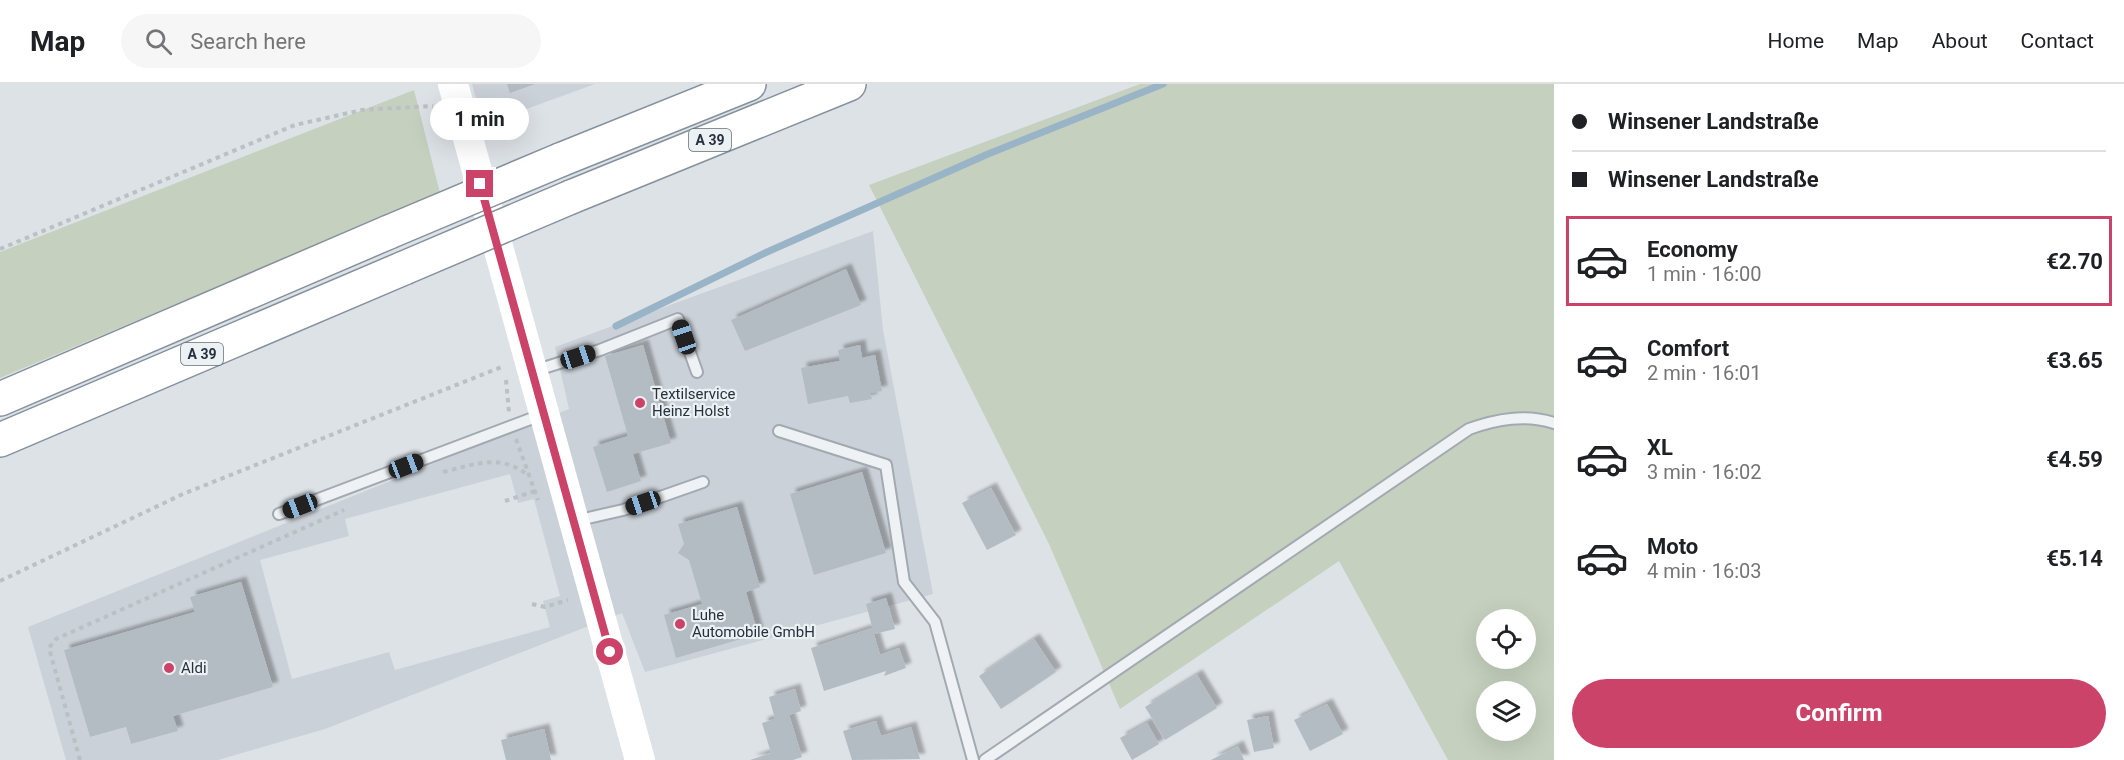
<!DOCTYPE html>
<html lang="en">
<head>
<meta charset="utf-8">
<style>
  body { margin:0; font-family:Roboto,sans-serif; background:#f6f6f6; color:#202124; height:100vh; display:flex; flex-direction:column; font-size:22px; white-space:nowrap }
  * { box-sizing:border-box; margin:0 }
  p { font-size:20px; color:#757577 }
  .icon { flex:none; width:33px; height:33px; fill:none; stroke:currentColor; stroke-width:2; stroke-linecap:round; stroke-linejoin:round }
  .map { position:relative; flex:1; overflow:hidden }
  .drawer { display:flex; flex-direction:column; background:#fff; width:570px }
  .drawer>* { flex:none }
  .top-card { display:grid; align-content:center; height:132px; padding:0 18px; background:#fff }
  .tools { position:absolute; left:1476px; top:525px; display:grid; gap:12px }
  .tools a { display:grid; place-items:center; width:60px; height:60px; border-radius:50%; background:#fff; box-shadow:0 6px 24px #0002; font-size:30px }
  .end { position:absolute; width:27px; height:27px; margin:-14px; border:8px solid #cb4368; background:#fff; box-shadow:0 0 0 3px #fff }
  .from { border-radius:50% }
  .bubble { position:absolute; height:42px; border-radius:21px; background:#fff; box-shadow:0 6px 24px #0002; font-size:20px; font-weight:700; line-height:42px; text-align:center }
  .car { position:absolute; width:18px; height:36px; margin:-18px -9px; border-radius:8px; box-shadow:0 0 4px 2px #0007; background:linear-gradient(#222 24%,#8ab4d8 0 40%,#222 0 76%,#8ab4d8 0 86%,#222 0) }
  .top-card b { display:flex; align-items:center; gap:21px; height:57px; font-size:22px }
  .top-card b+b { border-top:2px solid #e0e0e0 }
  .top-card i { width:15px; height:15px; background:#202124 }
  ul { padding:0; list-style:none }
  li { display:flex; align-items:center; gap:18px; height:90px; margin:0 12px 9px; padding:0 6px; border:3px solid transparent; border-radius:0px }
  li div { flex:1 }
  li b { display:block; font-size:22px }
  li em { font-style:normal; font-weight:700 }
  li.current { border-color:#cb4368 }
  li>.icon { width:54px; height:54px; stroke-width:1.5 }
  .action { display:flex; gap:12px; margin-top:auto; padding:12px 18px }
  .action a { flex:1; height:69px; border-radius:36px; background:#cb4368; color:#fff; font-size:24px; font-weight:700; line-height:69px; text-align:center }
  header { display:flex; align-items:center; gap:36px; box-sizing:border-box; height:84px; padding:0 30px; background:#fff; border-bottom:2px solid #e0e0e0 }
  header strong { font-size:28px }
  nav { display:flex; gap:33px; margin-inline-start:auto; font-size:21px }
  .search { width:420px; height:54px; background:#f6f6f6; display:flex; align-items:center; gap:15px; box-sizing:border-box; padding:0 21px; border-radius:33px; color:#757577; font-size:22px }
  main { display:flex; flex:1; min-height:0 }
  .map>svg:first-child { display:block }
  .built { fill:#cbd1d8; fill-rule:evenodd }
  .green { fill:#c5d0be; fill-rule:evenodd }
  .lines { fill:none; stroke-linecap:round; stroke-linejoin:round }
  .stream { stroke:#98b4c6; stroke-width:7 }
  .building { fill:#b4bcc3; filter:url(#shadow) }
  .lane-casing { stroke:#a3a9b1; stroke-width:14 }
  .highway-casing { stroke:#85919d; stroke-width:36 }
  .path { stroke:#bbc0c5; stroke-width:4; stroke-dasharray:4.5 4.5; stroke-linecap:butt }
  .lane { stroke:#eff2f5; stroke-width:10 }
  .secondary { stroke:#fff; stroke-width:30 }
  .highway { stroke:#fff; stroke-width:33 }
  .highway-bridge-casing { stroke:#85919d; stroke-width:36; stroke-linecap:butt }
  .highway-bridge { stroke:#fff; stroke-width:33 }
  .route { stroke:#cb4368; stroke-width:8 }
  .poi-dot { fill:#cb4368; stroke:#ecf1f4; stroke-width:2 }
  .labels { text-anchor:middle; stroke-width:4.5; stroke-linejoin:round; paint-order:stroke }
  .shield { fill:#ecf1f4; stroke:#626b74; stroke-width:1.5 }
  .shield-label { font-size:14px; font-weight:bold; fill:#27313d }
  .poi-label { font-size:15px; fill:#27313d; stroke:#ecf1f4; text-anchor:start }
</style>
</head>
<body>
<header>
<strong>Map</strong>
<div class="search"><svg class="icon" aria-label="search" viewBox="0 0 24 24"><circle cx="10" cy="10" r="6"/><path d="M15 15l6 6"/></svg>Search here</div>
<nav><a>Home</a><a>Map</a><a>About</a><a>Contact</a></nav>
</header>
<main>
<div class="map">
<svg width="1554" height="676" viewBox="0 0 1554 676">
  <defs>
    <filter id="shadow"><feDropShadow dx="5.5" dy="-5.5" stdDeviation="1.5" flood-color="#0004"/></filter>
  </defs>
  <rect width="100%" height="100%" fill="#dde2e7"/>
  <path class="built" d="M472,0H595L483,41Z
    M873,147L883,246L933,510L645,588L622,529L325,645L218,676H66L28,543L569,325L555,263ZM510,390L518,419L534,415L560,512L543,517L550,543L395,586L389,568L292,595L260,476L349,452L345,435ZM241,498L273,603L173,632L177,647L131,660L126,643L90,653L65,566L195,528L191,513Z"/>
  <path class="green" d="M1140,0H1554V676H1448L1339,477L1120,625L1049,460L869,101ZM1486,536H1526V574H1486ZM1486,608H1526V646H1486Z
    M414,6L440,109L0,294V168Z"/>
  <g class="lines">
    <path class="stream" d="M616,242L767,168L988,70L1163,0"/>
  </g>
  <path class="building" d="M507,0H535L510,9Z
    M846,185L861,221L745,267L731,236Z
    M643,261L671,359L633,370L641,397L607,408L593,363L628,352L605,272Z
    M860,261L862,274L875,271L882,307L870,309L872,315L850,319L848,312L808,320L801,284L840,277L838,266Z
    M862,388L886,469L814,491L790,410Z
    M991,404L1016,451L987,466L962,419Z
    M737,423L760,503L746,508L758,550L676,574L664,531L702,520L689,476L678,469L684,460L678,440Z
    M241,498L273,603L173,632L178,647L131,660L126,643L90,653L64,566L195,528L190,513Z
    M886,514L895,545L874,550L866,520Z
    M872,544L880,571L899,564L906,584L884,592L886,587L824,607L811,564Z
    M1034,555L1056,588L1001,625L979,592Z
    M1197,591L1217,624L1165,656L1145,623Z
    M795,605L801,627L789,631L802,673L793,676H750L771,669L762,639L775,635L769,613Z
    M1327,620L1343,650L1310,667L1294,636Z
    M1268,632L1274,664L1254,668L1247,636Z
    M876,637L881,652L911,643L920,675L852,676L843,647Z
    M1147,639L1159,660L1132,676L1120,654Z
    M544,645L551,676H506L501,656Z
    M1238,662L1244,676H1211Z"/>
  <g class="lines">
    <g class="lane-casing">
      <path id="lane" d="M534,287L600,266L678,235L697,288
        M779,347L886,381L904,498L935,538L973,676
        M279,430L541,331
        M575,437L623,426L703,398
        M985,676L1469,345C1497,335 1525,330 1554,339"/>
    </g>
    <g class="highway-casing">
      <path id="highway" d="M560,76L749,0
        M571,113L849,0
        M0,315L389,148
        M0,356L404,184"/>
    </g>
    <path class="path" d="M0,165L295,41L362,26L433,22
      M506,296L509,328
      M516,355L538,416
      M443,388C476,380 501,369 529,392
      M505,417L535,407
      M0,497L183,410L504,282
      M532,520L545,523L568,516
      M80,676L49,564L56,555L344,426"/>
    <use href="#lane" class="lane"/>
    <path class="secondary" d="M453,0L640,676"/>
    <use href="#highway" class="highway"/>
    <g class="highway-bridge-casing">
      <path id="highway-bridge" d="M389,148L560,76
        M404,184L571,113"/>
    </g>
    <use href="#highway-bridge" class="highway-bridge"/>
  </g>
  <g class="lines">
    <path class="route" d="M480,100L610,568"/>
  </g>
  <g class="poi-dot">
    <circle cx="640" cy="319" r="6"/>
    <circle cx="680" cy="540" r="6"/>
    <circle cx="169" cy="584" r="6"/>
  </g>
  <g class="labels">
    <g class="shield">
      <rect x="689" y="45" width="42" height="22" rx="4.5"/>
      <rect x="181" y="259" width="42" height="22" rx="4.5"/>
    </g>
    <g class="shield-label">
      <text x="710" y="61">A 39</text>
      <text x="202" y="275">A 39</text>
    </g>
    <g class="poi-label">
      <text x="652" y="315">Textilservice<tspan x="652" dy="17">Heinz Holst</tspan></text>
      <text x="692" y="536">Luhe<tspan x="692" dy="17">Automobile GmbH</tspan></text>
      <text x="181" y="589">Aldi</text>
    </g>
  </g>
</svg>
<div class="tools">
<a><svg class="icon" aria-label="locate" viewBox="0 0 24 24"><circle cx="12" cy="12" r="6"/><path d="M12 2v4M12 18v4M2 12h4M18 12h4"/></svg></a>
<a><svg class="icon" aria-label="layers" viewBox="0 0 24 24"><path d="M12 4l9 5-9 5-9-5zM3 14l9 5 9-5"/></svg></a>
</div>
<i class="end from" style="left:610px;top:568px"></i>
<i class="end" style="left:480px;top:100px"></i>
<div class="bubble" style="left:430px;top:14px;width:99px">1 min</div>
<i class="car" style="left:684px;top:253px;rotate:341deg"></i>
<i class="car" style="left:578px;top:273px;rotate:72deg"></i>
<i class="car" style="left:406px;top:382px;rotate:69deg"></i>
<i class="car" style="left:643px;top:419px;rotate:251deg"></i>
<i class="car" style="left:300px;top:422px;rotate:249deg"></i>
</div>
<section class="drawer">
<div class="top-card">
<b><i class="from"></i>Winsener Landstraße</b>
<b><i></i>Winsener Landstraße</b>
</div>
<ul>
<li class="current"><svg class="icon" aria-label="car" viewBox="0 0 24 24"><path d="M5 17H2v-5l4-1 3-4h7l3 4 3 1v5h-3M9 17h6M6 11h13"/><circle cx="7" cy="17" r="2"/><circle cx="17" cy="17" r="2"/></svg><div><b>Economy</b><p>1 min · 16:00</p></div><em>€2.70</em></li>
<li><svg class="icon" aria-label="car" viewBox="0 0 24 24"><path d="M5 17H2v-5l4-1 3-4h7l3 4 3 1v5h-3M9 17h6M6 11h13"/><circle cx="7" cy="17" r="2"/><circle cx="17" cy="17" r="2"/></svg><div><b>Comfort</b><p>2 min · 16:01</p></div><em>€3.65</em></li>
<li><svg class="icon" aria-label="car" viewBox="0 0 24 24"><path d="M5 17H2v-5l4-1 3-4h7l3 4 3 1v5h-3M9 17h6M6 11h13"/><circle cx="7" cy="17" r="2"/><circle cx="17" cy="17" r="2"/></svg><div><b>XL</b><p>3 min · 16:02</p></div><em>€4.59</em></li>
<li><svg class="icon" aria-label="car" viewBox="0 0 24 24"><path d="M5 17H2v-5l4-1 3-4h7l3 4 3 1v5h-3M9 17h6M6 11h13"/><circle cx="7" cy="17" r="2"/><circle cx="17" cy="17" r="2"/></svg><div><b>Moto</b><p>4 min · 16:03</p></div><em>€5.14</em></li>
</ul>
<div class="action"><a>Confirm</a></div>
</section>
</main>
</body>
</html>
